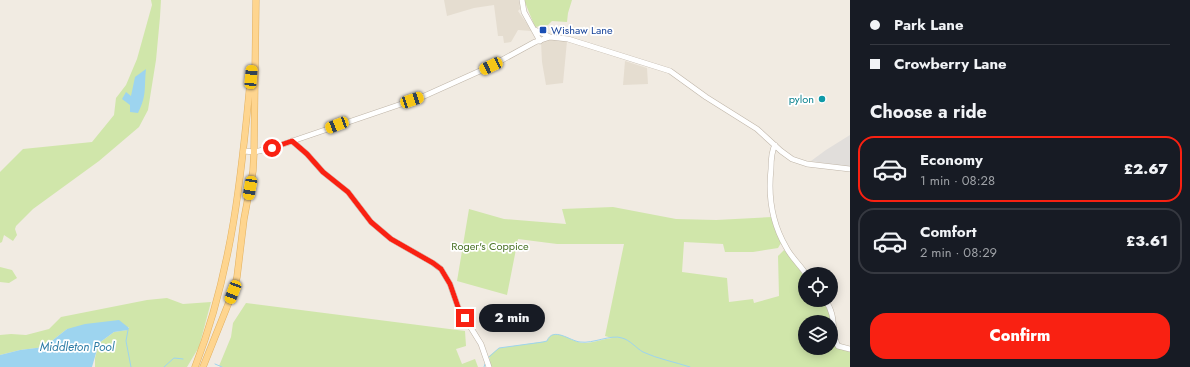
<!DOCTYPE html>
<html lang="en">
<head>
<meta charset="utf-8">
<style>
  body { margin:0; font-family:Jost,sans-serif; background:#20242c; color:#f1f3f6; height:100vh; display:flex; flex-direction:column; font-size:15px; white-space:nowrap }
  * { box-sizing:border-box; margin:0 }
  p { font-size:13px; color:#9ea1a6 }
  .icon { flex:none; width:22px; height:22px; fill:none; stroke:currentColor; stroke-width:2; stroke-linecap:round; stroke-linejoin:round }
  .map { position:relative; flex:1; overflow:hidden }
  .details { display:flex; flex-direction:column; background:#171b24; width:340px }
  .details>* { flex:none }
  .hud { display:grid; align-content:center; height:88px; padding:0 20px; background:#171b24 }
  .controls { position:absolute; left:798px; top:267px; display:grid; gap:8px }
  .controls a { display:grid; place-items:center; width:40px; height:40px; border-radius:50%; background:#171b24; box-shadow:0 2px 10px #0003; font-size:20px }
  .end { position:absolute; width:18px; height:18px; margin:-9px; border:5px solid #f92112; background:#fff; box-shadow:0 0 0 2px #fff }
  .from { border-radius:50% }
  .bubble { position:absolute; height:28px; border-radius:14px; background:#171b24; box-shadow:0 2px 10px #0003; font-size:13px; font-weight:800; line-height:28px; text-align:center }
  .car { position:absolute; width:12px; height:24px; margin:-12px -6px; border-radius:5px; box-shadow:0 0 3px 1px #0007; background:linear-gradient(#f5c518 24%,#345 0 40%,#f5c518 0 76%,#345 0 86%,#f5c518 0) }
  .hud b { display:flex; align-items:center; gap:14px; height:38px; font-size:15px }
  .hud b+b { border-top:1px solid #363941 }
  .hud i { width:10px; height:10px; background:#f1f3f6 }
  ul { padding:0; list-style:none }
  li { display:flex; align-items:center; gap:12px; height:66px; margin:0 8px 6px; padding:0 12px; border:2px solid #363941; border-radius:16px }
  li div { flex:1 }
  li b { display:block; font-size:15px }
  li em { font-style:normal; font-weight:800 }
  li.selected { border-color:#f92112 }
  li>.icon { width:36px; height:36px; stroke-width:1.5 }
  h2 { padding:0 20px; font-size:18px; line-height:48px }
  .action { display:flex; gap:8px; margin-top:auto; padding:8px 20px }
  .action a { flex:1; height:46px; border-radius:16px; background:#f92112; color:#fff; font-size:16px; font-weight:800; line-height:46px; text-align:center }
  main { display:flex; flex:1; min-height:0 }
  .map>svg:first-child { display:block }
  .residential { fill:#e5ddd0 }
  .green { fill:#d0e6aa; fill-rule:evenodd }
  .parking { fill:#e1dedb }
  .water { fill:#9dd4ef }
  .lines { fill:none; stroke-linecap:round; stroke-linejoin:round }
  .stream { stroke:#9dd4ef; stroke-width:1 }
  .minor-casing { stroke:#bfb5a8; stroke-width:6 }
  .major-casing { stroke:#e2b05f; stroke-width:7 }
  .minor { stroke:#fff; stroke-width:5 }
  .major { stroke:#fed58f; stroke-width:6 }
  .route { stroke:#f92112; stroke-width:5 }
  .transit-dot { fill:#1a4fb4; stroke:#fff; stroke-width:1.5 }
  .culture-dot { fill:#0f9aa8; stroke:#fff; stroke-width:1.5 }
  .labels { text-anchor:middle; stroke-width:3.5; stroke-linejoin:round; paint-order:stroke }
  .transit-label { font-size:11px; fill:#164399; stroke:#fff; text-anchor:start }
  .culture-label { font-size:11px; fill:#0d838f; stroke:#fff; text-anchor:end }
  .park-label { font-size:11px; fill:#4a7327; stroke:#fff }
  .water-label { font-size:12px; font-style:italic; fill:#2d7ca5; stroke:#fff }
</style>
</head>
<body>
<main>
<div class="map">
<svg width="850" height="367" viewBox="0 0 850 367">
  <rect width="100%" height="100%" fill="#f1ebe2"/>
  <path class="residential" d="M444,0H519L520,9L518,11L532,31L518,30L511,42L504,43L503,36H498L494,5L474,8L447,16Z
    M554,38L567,41L563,83L546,85L542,62L541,42Z
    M625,61L647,68L648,84L623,85Z"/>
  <path class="green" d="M151,0H161L160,17L156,60L148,110L139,127L99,161L33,209L16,226L15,229L17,235L13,241L4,235L2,242L0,243V172L23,149L92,142L114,115L116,98L126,85L137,59L152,5Z
    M524,0H572L568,13L567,22L552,21L548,25L535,27Z
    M613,207L676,219L716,220L772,217L781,243L778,248L753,252H725L723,244L684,242L682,272L727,278L729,302L753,299L754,303L779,296L778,256L784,250L793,260L805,278V300H822L831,316L834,345L839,348L850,351V367H491L489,356L499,348L547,341C553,327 568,339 578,342C580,343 584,343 587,343C595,342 604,339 612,338L605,336L624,244H557L518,239L507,295L457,281L469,209L504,219L566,224L562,209ZM805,322H831V348H805Z
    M0,267L12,270L17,278L9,283L0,282Z
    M167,298L183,304L211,302L199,347L187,367H95V358L99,343L114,332L127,330L129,327L67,329L44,347L20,350L0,355V335L11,334L26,335L49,329L61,317L147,300Z
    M246,303L465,331L466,346L456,349L462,364L475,359L478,367H222L219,366L231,337L233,323Z"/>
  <path class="parking" d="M850,135V167L811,161L826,150Z"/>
  <path class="water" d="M146,69C144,88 147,95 138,113L130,112V105L122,99L126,92L131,96L135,77Z
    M119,320L129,328L128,330L114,332L99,343L92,367H0V355L20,350L44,347L67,329L85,324Z"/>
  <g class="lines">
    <path class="stream" d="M128,330L126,341L131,367
      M489,357L499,348L543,342L547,341C553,326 570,341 580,342C593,344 611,334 622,338C630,340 636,348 643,352C658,359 675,362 690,367
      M215,364L222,367
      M164,367L174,358L183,359
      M484,367L485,364"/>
    <g class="minor-casing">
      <path id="minor" d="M522,0L524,12L540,41
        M535,30L550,37L568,39L670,71L706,97L757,129L781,151L792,159L807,164L850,169
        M292,141L307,154L323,172L348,192L371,222L391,239L433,263L441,269L450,284L458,307L481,344L489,367
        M775,145C771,152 771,161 771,169C768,196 772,223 786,247C791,257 800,265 806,274
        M244,151L254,152L272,148L422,97L491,66L535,42L550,37
        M825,300C838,317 830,333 838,346L850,349"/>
    </g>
    <g class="major-casing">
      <path id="major" d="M195,367C232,272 242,173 251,72
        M203,367L233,292L237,277L244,219L253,171L254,152L256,0"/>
    </g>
    <use href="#minor" class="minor"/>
    <use href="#major" class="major"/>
  </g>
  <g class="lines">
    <path class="route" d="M272,148L292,141L307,154L323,172L348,192L371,222L391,239L433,263L441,269L450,284L458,307L465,318"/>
  </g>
  <rect class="transit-dot" x="539" y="26" width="8" height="8" rx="2"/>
  <circle class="culture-dot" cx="822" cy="99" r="4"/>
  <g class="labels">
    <g class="transit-label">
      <text x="551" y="34">Wishaw Lane</text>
    </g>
    <g class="culture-label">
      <text x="814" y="103">pylon</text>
    </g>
    <g class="park-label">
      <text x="490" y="250">Roger's Coppice</text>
    </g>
    <g class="water-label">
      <text x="77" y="351">Middleton Pool</text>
    </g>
  </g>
</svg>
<div class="controls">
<a><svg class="icon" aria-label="locate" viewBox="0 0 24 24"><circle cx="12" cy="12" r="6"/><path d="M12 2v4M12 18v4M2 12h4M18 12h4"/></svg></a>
<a><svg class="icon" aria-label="layers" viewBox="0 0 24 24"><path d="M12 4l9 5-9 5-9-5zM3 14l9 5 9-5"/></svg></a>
</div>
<i class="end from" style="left:272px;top:148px"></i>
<i class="end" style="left:465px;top:318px"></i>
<div class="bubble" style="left:479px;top:304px;width:66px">2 min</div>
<i class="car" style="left:491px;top:66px;rotate:245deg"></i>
<i class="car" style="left:251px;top:77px;rotate:5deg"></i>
<i class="car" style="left:412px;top:100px;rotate:71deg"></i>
<i class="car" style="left:337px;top:125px;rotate:249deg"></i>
<i class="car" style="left:250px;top:188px;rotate:190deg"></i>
<i class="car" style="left:233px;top:292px;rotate:201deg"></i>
</div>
<section class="details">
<div class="hud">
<b><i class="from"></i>Park Lane</b>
<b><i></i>Crowberry Lane</b>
</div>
<h2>Choose a ride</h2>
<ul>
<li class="selected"><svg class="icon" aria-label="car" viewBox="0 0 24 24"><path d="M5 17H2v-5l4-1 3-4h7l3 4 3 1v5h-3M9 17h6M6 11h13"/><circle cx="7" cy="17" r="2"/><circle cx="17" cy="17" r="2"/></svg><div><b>Economy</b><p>1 min · 08:28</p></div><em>£2.67</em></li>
<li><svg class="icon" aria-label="car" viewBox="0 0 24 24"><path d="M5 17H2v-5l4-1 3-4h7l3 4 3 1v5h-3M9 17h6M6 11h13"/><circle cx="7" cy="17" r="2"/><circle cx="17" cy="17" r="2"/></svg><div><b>Comfort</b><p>2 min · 08:29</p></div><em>£3.61</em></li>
</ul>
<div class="action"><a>Confirm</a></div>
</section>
</main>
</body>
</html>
